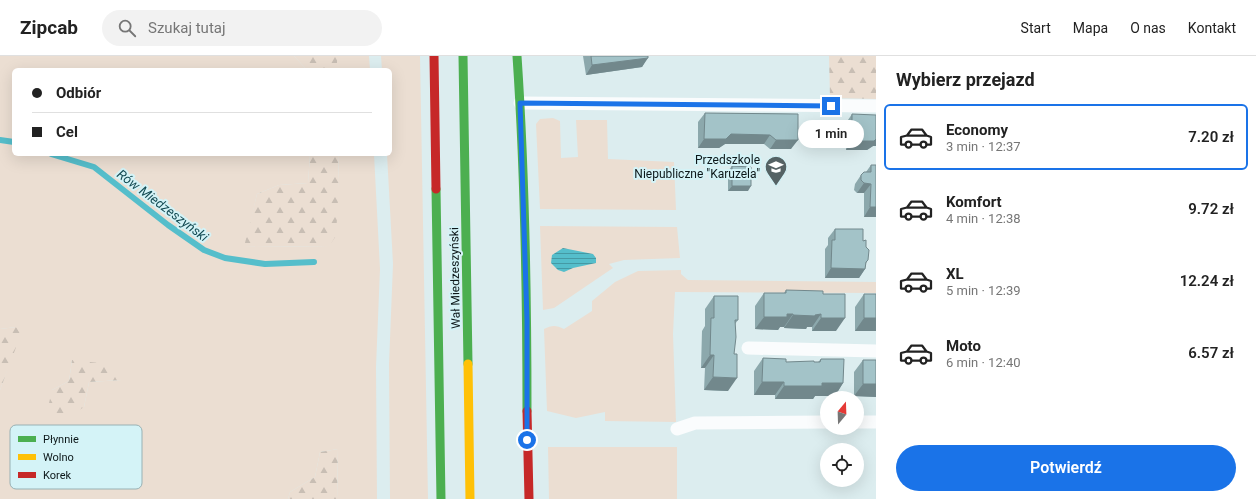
<!DOCTYPE html>
<html lang="pl">
<head>
<meta charset="utf-8">
<style>
  body { margin:0; font-family:Roboto,sans-serif; background:#f2f2f2; color:#222; height:100vh; display:flex; flex-direction:column; font-size:15px; white-space:nowrap }
  * { box-sizing:border-box; margin:0 }
  p { font-size:13px; color:#767676 }
  .icon { flex:none; width:22px; height:22px; fill:none; stroke:currentColor; stroke-width:2; stroke-linecap:round; stroke-linejoin:round }
  .map { position:relative; flex:1; overflow:hidden }
  .panel { display:flex; flex-direction:column; background:#fff; width:380px }
  .panel>* { flex:none }
  .guide { position:absolute; left:12px; top:12px; width:380px; height:88px; border-radius:6px; box-shadow:0 4px 16px #0002; display:grid; align-content:center; height:88px; padding:0 20px; background:#fff }
  .needle { width:26px; rotate:19deg }
  .tools { position:absolute; left:820px; top:335px; display:grid; gap:8px }
  .tools a { display:grid; place-items:center; width:44px; height:44px; border-radius:50%; background:#fff; box-shadow:0 4px 16px #0002; font-size:20px }
  .end { position:absolute; width:18px; height:18px; margin:-9px; border:5px solid #1a73e8; background:#fff; box-shadow:0 0 0 2px #fff }
  .from { border-radius:50% }
  .bubble { position:absolute; height:28px; border-radius:14px; background:#fff; box-shadow:0 4px 16px #0002; font-size:13px; font-weight:600; line-height:28px; text-align:center }
  .guide b { display:flex; align-items:center; gap:14px; height:38px; font-size:15px }
  .guide b+b { border-top:1px solid #e0e0e0 }
  .guide i { width:10px; height:10px; background:#222 }
  ul { padding:0; list-style:none }
  li { display:flex; align-items:center; gap:12px; height:66px; margin:0 8px 6px; padding:0 12px; border:2px solid transparent; border-radius:6px }
  li div { flex:1 }
  li b { display:block; font-size:15px }
  li em { font-style:normal; font-weight:600 }
  li.selected { border-color:#1a73e8 }
  li>.icon { width:36px; height:36px; stroke-width:1.5 }
  h2 { padding:0 20px; font-size:18px; line-height:48px }
  .primary-button { display:flex; gap:8px; margin-top:auto; padding:8px 20px }
  .primary-button a { flex:1; height:46px; border-radius:24px; background:#1a73e8; color:#fff; font-size:16px; font-weight:600; line-height:46px; text-align:center }
  header { display:flex; align-items:center; gap:24px; box-sizing:border-box; height:56px; padding:0 20px; background:#fff; border-bottom:1px solid #e0e0e0 }
  header strong { font-size:19px }
  nav { display:flex; gap:22px; margin-inline-start:auto; font-size:14px }
  .search { width:280px; height:36px; background:#f2f2f2; display:flex; align-items:center; gap:10px; box-sizing:border-box; padding:0 14px; border-radius:22px; color:#767676; font-size:15px }
  main { display:flex; flex:1; min-height:0 }
  .map>svg:first-child { display:block }
  .grass { fill:#ebded2; fill-rule:evenodd }
  .forest { fill:url(#forest-firs) }
  .water { fill:url(#water-rules) }
  .lines { fill:none; stroke-linecap:round; stroke-linejoin:round }
  .stream { stroke:#55becb; stroke-width:6 }
  .lane { stroke:#fafcfd; stroke-width:13 }
  .fast { stroke:#4caf50; stroke-width:9 }
  .slow { stroke:#ffc107; stroke-width:9 }
  .jam { stroke:#c62828; stroke-width:9 }
  .wall { fill:#8ca8ac }
  .shaded-wall { fill:#72888c }
  .building { fill:#a3c3c8; stroke:#72888c }
  .route { stroke:#1a73e8; stroke-width:5 }
  .labels { text-anchor:middle; stroke-width:4; stroke-linejoin:round; paint-order:stroke }
  .poi-label { font-size:12px; fill:#0c1719; stroke:#d4f3f7; text-anchor:end }
  .street-label { font-size:12px; fill:#0c1719; stroke:#d4f3f7 }
  .water-label { font-size:13px; font-style:italic; fill:#134a52; stroke:#d4f3f7 }
  .key { fill:#d4f3f7; stroke:#98b1b4; stroke-width:1 }
  .key-label { font-size:11px; fill:#0c1719 }
</style>
</head>
<body>
<header>
<strong>Zipcab</strong>
<div class="search"><svg class="icon" aria-label="search" viewBox="0 0 24 24"><circle cx="10" cy="10" r="6"/><path d="M15 15l6 6"/></svg>Szukaj tutaj</div>
<nav><a>Start</a><a>Mapa</a><a>O nas</a><a>Kontakt</a></nav>
</header>
<main>
<div class="map">
<svg width="876" height="443" viewBox="0 0 876 443">
  <defs>
    <pattern id="forest-firs" width="22" height="20" patternUnits="userSpaceOnUse"><rect width="22" height="20" fill="#ebded2"/><path d="M5 1l3.5 6h-7zM16 11l3.5 6h-7z" fill="#c8beb4"/></pattern>
    <pattern id="water-rules" width="6" height="5" patternUnits="userSpaceOnUse"><rect width="6" height="5" fill="#55becb"/><path d="M0 2.5h6" fill="none" stroke="#4599a4"/></pattern>
  </defs>
  <rect width="100%" height="100%" fill="#dcedef"/>
  <path class="grass" d="M0,0H294L307,14H14V98H310L308,127L279,129L257,138L245,191L329,190L339,125L338,98H374L380,213L376,311L377,443H337L338,393L320,396L315,421L290,436L288,443H0V334L7,314L16,271L0,273ZM72,304L121,324L89,326L84,351L52,334L69,325Z
    M337,0H369L370,14H337Z
    M381,0H420L428,443H390L389,308L393,208L387,98H390V14H382Z
    M553,62L560,65L561,102L578,101L576,64H607L608,103L674,106L676,154L540,153L536,68L540,63Z
    M540,170L677,171L680,202L624,204L609,208L613,212L554,252L543,254Z
    M681,214V218L688,224L876,226V237L675,236L673,278L676,366L605,365V356L576,362L547,355L544,273C552,269 556,269 564,273L592,255V245L615,226L638,215Z
    M548,391H677V443H549Z"/>
  <path class="forest" d="M294,0H337V14H307Z
    M829,0H876V43L830,42Z
    M310,98H338L339,125L336,180L329,190L244,191L257,138L279,129L308,127Z
    M16,271L21,278L0,334V273Z
    M72,304L117,309L121,324L89,326L84,351L67,362L47,356L52,334L69,325Z
    M338,393L337,443H288L290,436L315,421L320,396Z"/>
  <path class="water" d="M563,192L593,198L596,202V207L573,212L564,216L558,214L551,207L552,199Z"/>
  <g class="lines">
    <path class="stream" d="M0,84L14,86
      M51,98L94,111L168,169L204,194L225,202L265,208L314,206"/>
    <path class="lane" d="M520,47L876,50
      M748,292L876,295
      M857,366H876
      M677,373L695,367L827,366"/>
    <path class="fast" d="M463,0L468,308
      M517,0C525,118 527,237 527,355
      M436,133L441,443"/>
    <path class="slow" d="M468,308L470,443"/>
    <path class="jam" d="M434,0L436,133
      M527,355L529,443"/>
  </g>
  <path class="wall" d="M583,0H648L642,11L586,19Z
    M705,57L798,58L791,93H770L764,88H725L719,92H698V66Z
    M852,58L873,90L867,94H846V67Z
    M871,109L876,161H864V137H857L854,134L855,128L861,119L866,116Z
    M732,110L748,135H728V115Z
    M835,173L863,185L866,208L865,213L859,222H825V193L828,189V182Z
    M786,234L823,238L836,275H812V271H807L806,273L784,272V271H780L778,274L755,273V250L764,237H784Z
    M864,238L876,275H855V251Z
    M714,240L738,264L735,268L728,335L704,334L705,312H701L702,275L705,270V253Z
    M763,302L786,306H818L821,303L843,327L835,340H815L813,343H775V339H754V315Z
    M863,304H876V344V341L854,340V316Z"/>
  <path class="shaded-wall" d="M648,2L642,11L586,19L592,9Z
    M731,78L770,79L764,88H725L719,92H698L704,83Z
    M876,83V90H873L867,94H846L852,85Z
    M776,84H798L791,93H770Z
    M864,127L871,128L864,137H857Z
    M732,130H751L748,135H728Z
    M870,151H876V161H864Z
    M868,204L862,213H865L859,222H825L831,212L866,206Z
    M787,258H793L784,271H780L778,274L755,273L764,261Z
    M821,258L812,271H807L806,273L784,272L793,259Z
    M821,262H845L836,275H812Z
    M864,262H876V275H855Z
    M710,299H714L705,312H701Z
    M713,321L737,322L728,335L704,334Z
    M762,326H784L775,339H754Z
    M822,327H843L835,340H815L813,343H775L784,330Z
    M863,328H876V341L854,340Z"/>
  <path class="building" d="M591,0H648V2L592,9Z
    M705,57L798,58V84H776L770,79L731,78L726,83H704Z
    M852,58L876,59V83L874,85H852Z
    M871,109H876V151H870L871,128L864,127L861,124V119L864,116H871Z
    M732,110L751,111V130H732Z
    M835,173H863V185L866,184V191L869,194L868,204L866,206L865,213L831,212L832,184H835Z
    M786,234L823,235V238H845V262H821V258L815,259V260L793,259V258H787V261H764V237H786Z
    M864,238H876V262H864Z
    M714,240H738V264H735L736,281L734,298H737V322L713,321L714,299H710L711,262H714Z
    M763,302L786,303V306L814,305V306H820L821,303H844L843,327H822V330H784V326H762Z
    M863,304H876V328H863Z"/>
  <g class="lines">
    <path class="route" d="M527,384V264L520,47L831,50"/>
  </g>
  <defs>
    <g id="school-pin" transform="scale(1.15)"><path d="M0 17L-7.5 6A9.5 9.5 0 1 1 7.5 6Z" fill="#556264" stroke="#d4f3f7"/><path d="M0-5L7-2L0 1L-7-2ZM-4 1L0 2.5L4 1V4Q0 6-4 4Z" fill="#fff"/></g>
  </defs>
  <g fill-rule="evenodd">
    <use href="#school-pin" x="776" y="111"/>
  </g>
  <g class="labels">
    <g class="poi-label">
      <text x="760" y="108">Przedszkole<tspan x="760" dy="14">Niepubliczne "Karuzela"</tspan></text>
    </g>
    <g class="street-label">
      <text transform="translate(455 222) rotate(-91)" y="4">Wał Miedzeszyński</text>
    </g>
    <g class="water-label">
      <text transform="translate(163 149) rotate(37)" y="5">Rów Miedzeszyński</text>
    </g>
  </g>
  <rect x="10" y="369" width="132" height="64" rx="6" class="key"/>
  <rect x="18" y="380" width="18" height="6" fill="#4caf50"/>
  <rect x="18" y="398" width="18" height="6" fill="#ffc107"/>
  <rect x="18" y="416" width="18" height="6" fill="#c62828"/>
  <g class="key-label">
    <text x="43" y="387">Płynnie</text>
    <text x="43" y="405">Wolno</text>
    <text x="43" y="423">Korek</text>
  </g>
</svg>
<div class="tools">
<a><svg class="needle" viewBox="-14 -14 28 28"><path d="M0-13l5 13h-10z" fill="#e53935"/><path d="M0 13l5-13h-10z" fill="#767676"/></svg></a>
<a><svg class="icon" aria-label="locate" viewBox="0 0 24 24"><circle cx="12" cy="12" r="6"/><path d="M12 2v4M12 18v4M2 12h4M18 12h4"/></svg></a>
</div>
<i class="end from" style="left:527px;top:384px"></i>
<i class="end" style="left:831px;top:50px"></i>
<div class="bubble" style="left:798px;top:64px;width:66px">1 min</div>
<div class="guide">
<b><i class="from"></i>Odbiór</b>
<b><i></i>Cel</b>
</div>
</div>
<section class="panel">
<h2>Wybierz przejazd</h2>
<ul>
<li class="selected"><svg class="icon" aria-label="car" viewBox="0 0 24 24"><path d="M5 17H2v-5l4-1 3-4h7l3 4 3 1v5h-3M9 17h6M6 11h13"/><circle cx="7" cy="17" r="2"/><circle cx="17" cy="17" r="2"/></svg><div><b>Economy</b><p>3 min · 12:37</p></div><em>7.20 zł</em></li>
<li><svg class="icon" aria-label="car" viewBox="0 0 24 24"><path d="M5 17H2v-5l4-1 3-4h7l3 4 3 1v5h-3M9 17h6M6 11h13"/><circle cx="7" cy="17" r="2"/><circle cx="17" cy="17" r="2"/></svg><div><b>Komfort</b><p>4 min · 12:38</p></div><em>9.72 zł</em></li>
<li><svg class="icon" aria-label="car" viewBox="0 0 24 24"><path d="M5 17H2v-5l4-1 3-4h7l3 4 3 1v5h-3M9 17h6M6 11h13"/><circle cx="7" cy="17" r="2"/><circle cx="17" cy="17" r="2"/></svg><div><b>XL</b><p>5 min · 12:39</p></div><em>12.24 zł</em></li>
<li><svg class="icon" aria-label="car" viewBox="0 0 24 24"><path d="M5 17H2v-5l4-1 3-4h7l3 4 3 1v5h-3M9 17h6M6 11h13"/><circle cx="7" cy="17" r="2"/><circle cx="17" cy="17" r="2"/></svg><div><b>Moto</b><p>6 min · 12:40</p></div><em>6.57 zł</em></li>
</ul>
<div class="primary-button"><a>Potwierdź</a></div>
</section>
</main>
</body>
</html>
